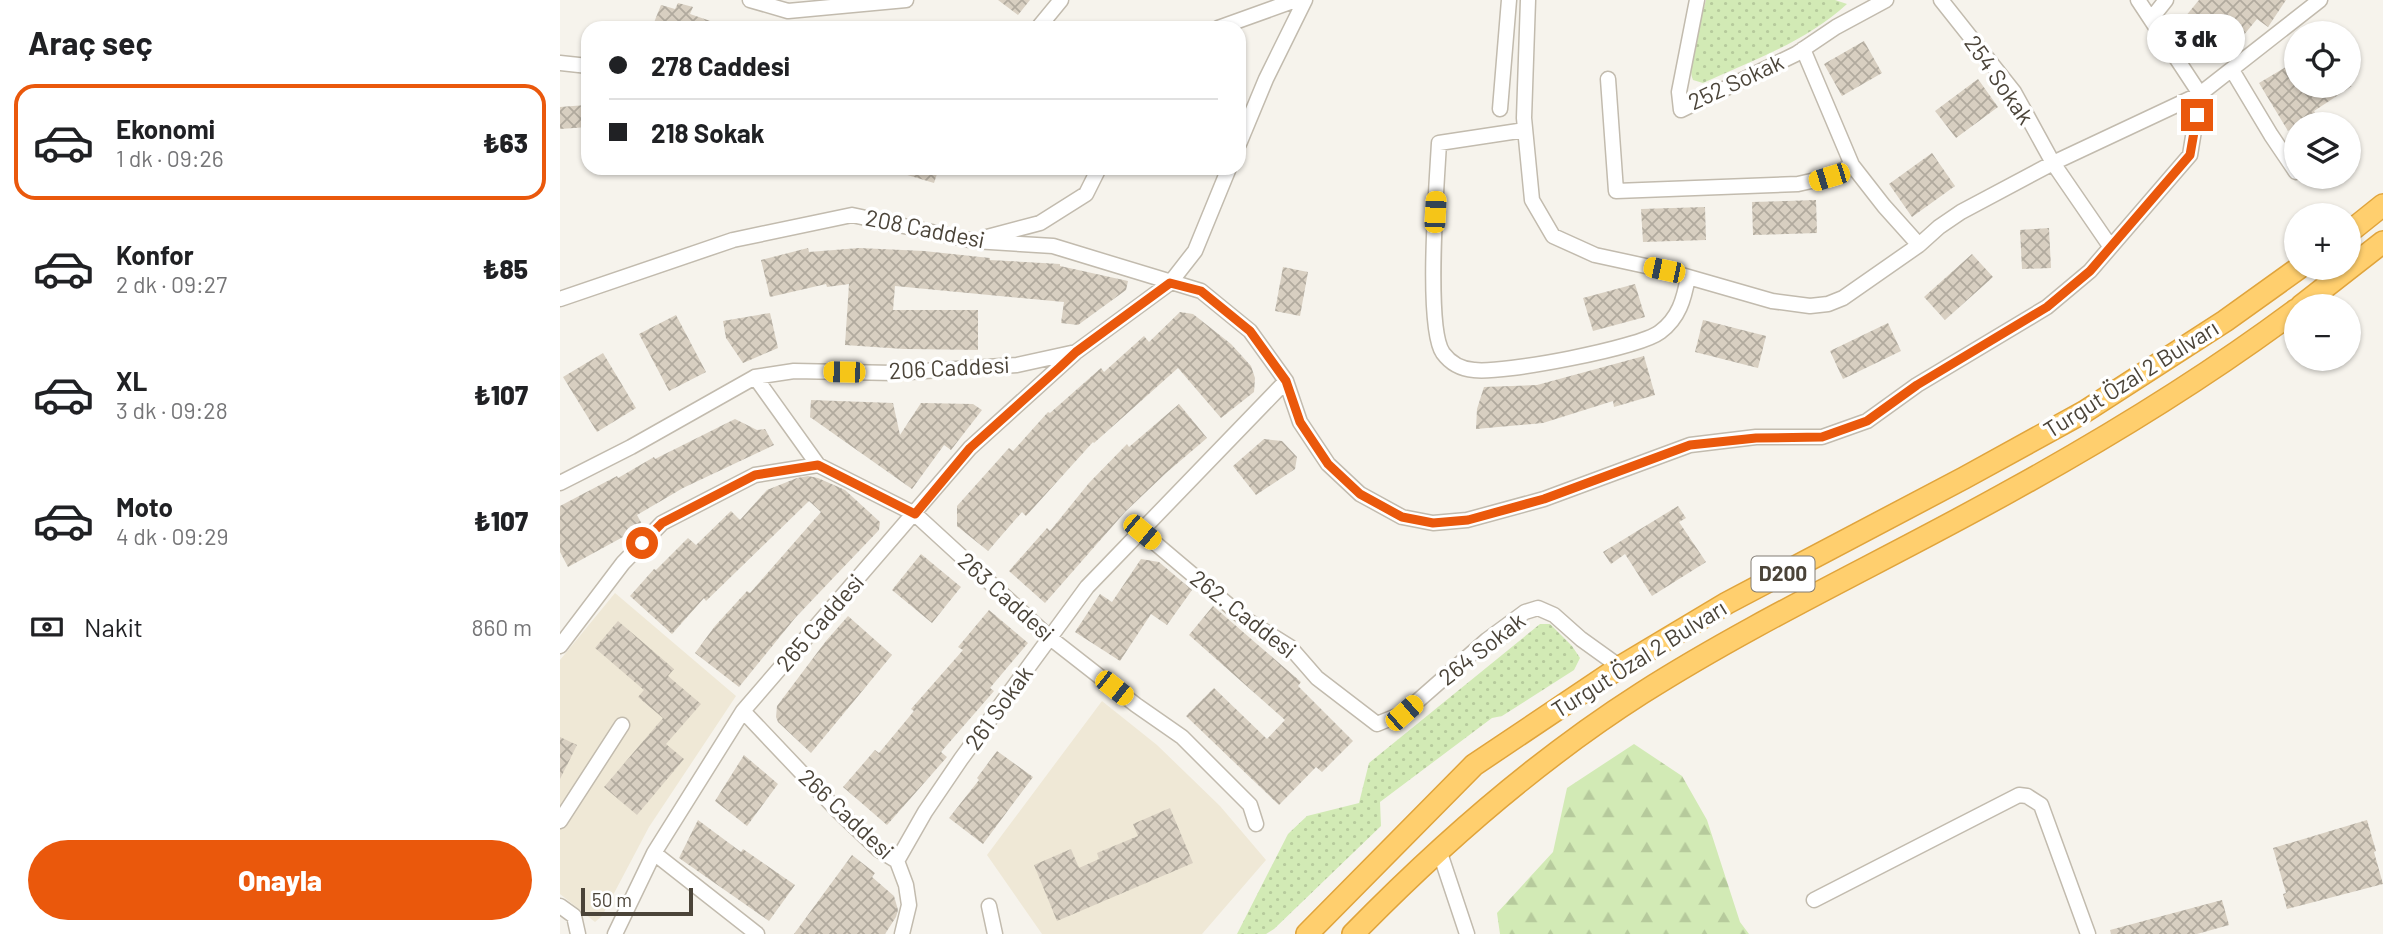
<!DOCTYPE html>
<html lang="tr">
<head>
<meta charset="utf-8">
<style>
  body { margin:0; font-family:Barlow,sans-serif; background:#f6f6f6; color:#202124; height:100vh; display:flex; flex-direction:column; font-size:26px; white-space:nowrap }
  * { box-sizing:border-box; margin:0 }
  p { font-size:23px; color:#757577 }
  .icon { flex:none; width:38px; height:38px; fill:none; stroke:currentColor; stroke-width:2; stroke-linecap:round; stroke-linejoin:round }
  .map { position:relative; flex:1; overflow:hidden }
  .sheet { display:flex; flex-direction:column; background:#fff; width:560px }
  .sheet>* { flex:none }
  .hud { position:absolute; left:21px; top:21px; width:665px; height:154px; border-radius:21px; box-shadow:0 2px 5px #0004; display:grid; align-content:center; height:154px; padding:0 28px; background:#fff }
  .fabs { position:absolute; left:1724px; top:21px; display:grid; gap:14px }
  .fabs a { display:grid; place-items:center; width:77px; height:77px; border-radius:50%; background:#fff; box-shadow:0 2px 5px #0004; font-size:35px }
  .scale { position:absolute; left:21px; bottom:18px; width:112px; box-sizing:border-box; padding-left:7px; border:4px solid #4b4439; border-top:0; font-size:19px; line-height:24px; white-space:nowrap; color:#4b4439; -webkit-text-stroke:5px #fff; paint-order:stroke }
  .end { position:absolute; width:32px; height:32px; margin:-16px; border:9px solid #ea580c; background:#fff; box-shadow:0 0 0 4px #fff }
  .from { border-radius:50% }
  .bubble { position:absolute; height:49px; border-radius:24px; background:#fff; box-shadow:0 2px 5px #0004; font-size:23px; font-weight:800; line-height:49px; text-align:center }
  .car { position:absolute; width:21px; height:42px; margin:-21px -10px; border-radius:9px; box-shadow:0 0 5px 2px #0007; background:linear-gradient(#f5c518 24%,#345 0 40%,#f5c518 0 76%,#345 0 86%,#f5c518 0) }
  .hud b { display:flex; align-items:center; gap:24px; height:66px; font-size:26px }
  .hud b+b { border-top:2px solid #e0e0e0 }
  .hud i { width:18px; height:18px; background:#202124 }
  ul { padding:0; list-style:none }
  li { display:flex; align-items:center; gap:21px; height:116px; margin:0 14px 10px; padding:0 14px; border:4px solid transparent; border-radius:21px }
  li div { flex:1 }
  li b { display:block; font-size:26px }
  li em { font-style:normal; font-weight:800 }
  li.active { border-color:#ea580c }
  li>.icon { width:63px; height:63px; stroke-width:1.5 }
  h2 { padding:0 28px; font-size:32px; line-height:84px }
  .pay { display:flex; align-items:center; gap:18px; height:77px; padding:0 28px; font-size:26px }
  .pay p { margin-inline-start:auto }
  .button { display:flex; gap:14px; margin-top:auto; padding:14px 28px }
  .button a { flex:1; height:80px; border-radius:42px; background:#ea580c; color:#fff; font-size:28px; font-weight:800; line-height:80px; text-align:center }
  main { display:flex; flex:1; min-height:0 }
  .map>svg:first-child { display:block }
  .education { fill:#efe8d6 }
  .green { fill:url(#green-dots) }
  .forest { fill:url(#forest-firs) }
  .building { fill:url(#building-cross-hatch) }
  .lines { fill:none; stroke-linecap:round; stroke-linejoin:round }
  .minor-casing { stroke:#c2bbae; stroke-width:17 }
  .highway-casing { stroke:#e0a43c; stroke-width:24 }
  .minor { stroke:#fff; stroke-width:14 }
  .highway { stroke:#ffcf6e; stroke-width:21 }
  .route { stroke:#ea580c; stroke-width:9 }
  .labels { text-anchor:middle; stroke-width:7; stroke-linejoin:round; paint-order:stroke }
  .shield { fill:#fff; stroke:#817c74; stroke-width:2 }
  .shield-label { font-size:21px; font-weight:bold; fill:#4b4439 }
  .street-label { font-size:23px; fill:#4b4439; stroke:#fff }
</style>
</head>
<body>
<main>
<section class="sheet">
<h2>Araç seç</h2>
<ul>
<li class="active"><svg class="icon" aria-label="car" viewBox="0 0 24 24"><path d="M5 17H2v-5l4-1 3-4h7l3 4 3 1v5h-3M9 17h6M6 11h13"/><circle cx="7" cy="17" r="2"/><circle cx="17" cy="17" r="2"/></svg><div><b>Ekonomi</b><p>1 dk · 09:26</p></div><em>₺63</em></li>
<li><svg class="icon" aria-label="car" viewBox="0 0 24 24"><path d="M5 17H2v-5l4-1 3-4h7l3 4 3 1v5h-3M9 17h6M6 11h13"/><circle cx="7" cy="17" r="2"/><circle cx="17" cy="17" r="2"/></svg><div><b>Konfor</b><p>2 dk · 09:27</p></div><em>₺85</em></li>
<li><svg class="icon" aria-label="car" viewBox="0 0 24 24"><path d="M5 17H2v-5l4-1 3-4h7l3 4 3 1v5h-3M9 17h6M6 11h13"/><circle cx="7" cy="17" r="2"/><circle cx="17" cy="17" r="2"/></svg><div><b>XL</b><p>3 dk · 09:28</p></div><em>₺107</em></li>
<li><svg class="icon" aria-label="car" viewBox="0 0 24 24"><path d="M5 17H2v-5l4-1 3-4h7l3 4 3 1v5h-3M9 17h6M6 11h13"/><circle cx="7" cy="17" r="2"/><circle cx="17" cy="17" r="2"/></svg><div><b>Moto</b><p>4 dk · 09:29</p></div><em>₺107</em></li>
</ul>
<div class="pay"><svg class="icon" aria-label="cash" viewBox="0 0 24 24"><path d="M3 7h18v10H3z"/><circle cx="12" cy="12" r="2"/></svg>Nakit<p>860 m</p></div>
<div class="button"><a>Onayla</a></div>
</section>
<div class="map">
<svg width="1823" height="934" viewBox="0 0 1823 934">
  <defs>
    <pattern id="green-dots" width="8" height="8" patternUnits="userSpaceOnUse" patternTransform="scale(1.75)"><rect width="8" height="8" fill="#d2eab5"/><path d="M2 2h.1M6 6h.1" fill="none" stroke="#b6ca9c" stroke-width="1.8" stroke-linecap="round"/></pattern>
    <pattern id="forest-firs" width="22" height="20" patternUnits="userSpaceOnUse" patternTransform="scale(1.75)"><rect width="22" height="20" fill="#d2eab5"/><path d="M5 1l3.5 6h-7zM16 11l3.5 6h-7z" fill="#b6ca9c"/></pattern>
    <pattern id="building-cross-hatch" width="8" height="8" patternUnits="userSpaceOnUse" patternTransform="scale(1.75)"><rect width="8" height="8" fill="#d8cfc1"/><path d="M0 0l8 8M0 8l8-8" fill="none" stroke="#b1aa9e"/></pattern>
  </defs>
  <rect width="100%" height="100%" fill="#f6f3ec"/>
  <path class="education" d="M55,593L176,696L89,827L42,916L35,922L0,894V660Z
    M542,701L597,745L660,806L706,860L642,934H482L427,855Z"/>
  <path class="green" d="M1146,0H1275L1287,4C1245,42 1194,60 1143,83L1133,80C1125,62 1141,20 1146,0Z
    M980,624H990L1012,646L1020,658L1014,670L942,716L932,718L820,802L821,826L714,929L706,934H677L728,834L747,816L799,803L809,763Z"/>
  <path class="forest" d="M1074,744L1122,776L1147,820L1180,922L1189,934H940L937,913L993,852L1007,788Z"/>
  <path class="building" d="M438,0H470L458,15Z
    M1639,0H1726L1708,27L1697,19L1664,59L1620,23Z
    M118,3L133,7L130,14L165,26L164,28H102L93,25L101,5L115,9Z
    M1304,41L1322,73L1282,96L1264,64Z
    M1736,61V86H1792L1754,111L1756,114L1728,131L1699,83Z
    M1418,79L1438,107L1396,138L1375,111Z
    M26,105L28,127L0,129V107Z
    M1372,153L1395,186L1352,217L1329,184Z
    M334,168H379L374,183L334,171Z
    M1256,200L1257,233L1193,235L1192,202Z
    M1145,207L1146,240L1083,242L1081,209Z
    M1489,228L1491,268L1462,269L1460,230Z
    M248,248L249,252L299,248L364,251L430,258V260L500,264V266L568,281L566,290L518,325L501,323L504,302L335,286L333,310H418V350L344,349L285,345L289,284L267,287L266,284L210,297L201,260Z
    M1412,254L1433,277L1385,320L1364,297Z
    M723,267L748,272L740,316L715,311Z
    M1075,284L1085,317L1033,331L1023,298Z
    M620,312L633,314L671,344L691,366L695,378L694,392L661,418L618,368L534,443L533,442L466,516L462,512L428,551L397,526V506L449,448L453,451L488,412L490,413L541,368L544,372L584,336L589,342Z
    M210,313L218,348L183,363L166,338L163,321Z
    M116,315L146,372L109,391L79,334Z
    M1143,320L1206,336L1198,368L1135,352Z
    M1328,323L1341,351L1283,379L1270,351Z
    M43,353L76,408L37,432L3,377Z
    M1084,356L1095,395L1054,407L1053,401L983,423L916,429L917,409L924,387L977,385Z
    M251,400L333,403L340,435L361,403L413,404L422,410L391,450L384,445L352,489L250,417Z
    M619,404L647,438L606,473L565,512L485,603L449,571L487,528L490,531L529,483L567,444L569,447Z
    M175,419L197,430L205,429L214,445L123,488L77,515L83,526L8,567L0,552V506L57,476L58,478L94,457L95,459Z
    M704,439L722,441L737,457L735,469L696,495L673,466Z
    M248,476L258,478L285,490L320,522L319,530L235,618L179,687L135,653L155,626L187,591L190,593L261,512L249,501L146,601L144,598L112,634L70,596L94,569L96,570L128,538L136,545L171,511L180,520L207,490L237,478Z
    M1118,506L1126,518L1119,522L1146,562L1092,596L1065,554L1051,564L1043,552Z
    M361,554L401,587L372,623L332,590Z
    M581,559L599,562L632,590L607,625L591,614L560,661L515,632L540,594L552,602Z
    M653,606L741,682L738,686L793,741L762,772L756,767L719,805L626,716L654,688L707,739L725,720L629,635Z
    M429,610L468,643L430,688L434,691L381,752L387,757L327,825L283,787L315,750L319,753L354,711L351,709L403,650L398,647Z
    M288,616L332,655L251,753L218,722L216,717L217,706L266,641Z
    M58,621L114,669L108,676L141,704L106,744L124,759L77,815L44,787L103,718L78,697L84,690L35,648Z
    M0,737L17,745L0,779Z
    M437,751L473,777L423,844L389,818L419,780L417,778Z
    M184,755L218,784L187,826L155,801Z
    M610,808L633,863L497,921L474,865L511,849L519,868L539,859L537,853L578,836L573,824Z
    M138,820L181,852L183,849L235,885L209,921L119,858Z
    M1807,820L1816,851L1814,852L1823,884L1727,909L1723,894L1726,893L1713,848Z
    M292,855L315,873L312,877L334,896L338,910L336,917L325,934H234Z
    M1662,900L1669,925L1637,934H1551L1550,930Z"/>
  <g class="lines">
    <g class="minor-casing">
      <path id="minor" d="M190,0L228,11L346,0
        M968,0L964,118L972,200L993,236L1035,255L1104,270L1212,301L1250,306L1268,304L1283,298L1359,245L1379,227L1401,212L1493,163L1640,94L1760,0
        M1137,0L1119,92L1121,110L1236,54L1276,27L1326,0
        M1381,0L1454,92L1493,163L1550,246
        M1591,19L1606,0
        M478,28L501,0
        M658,28L736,0
        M1243,49L1292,165L1324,206L1359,245
        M0,63L28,66
        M1672,70L1711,135L1736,172
        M1048,79L1056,191L1238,184L1269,177L1292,165
        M940,109L949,0
        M965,130L879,143C877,181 865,327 883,353C891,364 901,369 914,370C942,374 1079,348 1100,332C1119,318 1124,299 1128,277
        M679,144L706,79L745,0
        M427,237L480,223L526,194L539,168
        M0,299L173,240L292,215L414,241L493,246L641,291L690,331L726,381L740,422L768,464L800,494L842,517L873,523L907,520L984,499L1130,445L1196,437H1262L1307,421L1357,385L1487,307L1530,271L1630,155L1640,94L1578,0
        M195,377L258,465L355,514L489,637L576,705L622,737L690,805L696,824
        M0,483L71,447L195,377L234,371L334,373L457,365L516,352L610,283L635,251L669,168
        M582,532L685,619L730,647L757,678L817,724L844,713L927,640L965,612L978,608L994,615L1021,639L1060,667
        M0,646L63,563L102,523L195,475L258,465
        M183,711L275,808L319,850L337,861L346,885L349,905L342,934
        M0,821L62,725
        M879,850L907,934
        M94,853L197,934
        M337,861L365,812L401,759L527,587L726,381
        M1254,900L1459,795L1467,796L1481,805L1528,934
        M0,906L14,916L18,934
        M429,906L435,934
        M55,934L94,853L183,711L410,448L515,353"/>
    </g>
    <g class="highway-casing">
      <path id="highway" d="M1788,233L1823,205
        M1741,306L1823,242
        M747,934L914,765L1060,667L1167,603L1404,478L1524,412L1665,321L1739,268
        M793,934C880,845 977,760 1082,693C1200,618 1329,559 1452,490C1550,436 1646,377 1736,310"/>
    </g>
    <use href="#minor" class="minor"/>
    <use href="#highway" class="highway"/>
  </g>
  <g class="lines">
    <path class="route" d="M82,543L102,523L195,475L258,465L355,514L410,448L499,368L516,352L610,283L641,291L690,331L726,381L740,422L768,464L800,494L842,517L873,523L908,520L984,499L1130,445L1196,438L1262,437L1307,421L1357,385L1487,307L1530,271L1630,155L1637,115"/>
  </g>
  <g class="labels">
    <rect class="shield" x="1191.5" y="556.5" width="63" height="35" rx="5"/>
    <g class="shield-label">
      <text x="1223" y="581">D200</text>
    </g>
    <g class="street-label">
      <text transform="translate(1439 80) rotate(55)" y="8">254 Sokak</text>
      <text transform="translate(1176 82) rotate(-25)" y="8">252 Sokak</text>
      <text transform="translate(365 229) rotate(11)" y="8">208 Caddesi</text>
      <text transform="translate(389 368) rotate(-3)" y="8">206 Caddesi</text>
      <text transform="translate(1571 379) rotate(-32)" y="8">Turgut Özal 2 Bulvarı</text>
      <text transform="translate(446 597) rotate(42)" y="8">263 Caddesi</text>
      <text transform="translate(683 614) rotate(38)" y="8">262. Caddesi</text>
      <text transform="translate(260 623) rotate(-49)" y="8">265 Caddesi</text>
      <text transform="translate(922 649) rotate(-38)" y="8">264 Sokak</text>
      <text transform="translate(1079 659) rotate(-32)" y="8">Turgut Özal 2 Bulvarı</text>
      <text transform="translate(439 708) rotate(-54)" y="8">261 Sokak</text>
      <text transform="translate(286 814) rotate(43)" y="8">266 Caddesi</text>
    </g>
  </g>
</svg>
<div class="fabs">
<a><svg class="icon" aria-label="locate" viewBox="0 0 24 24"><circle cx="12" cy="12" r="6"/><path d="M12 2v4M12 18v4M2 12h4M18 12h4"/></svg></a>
<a><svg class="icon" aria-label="layers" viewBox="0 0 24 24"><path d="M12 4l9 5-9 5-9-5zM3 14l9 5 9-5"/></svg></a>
<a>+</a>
<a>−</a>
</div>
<div class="scale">50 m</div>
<i class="end from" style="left:82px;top:543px"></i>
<i class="end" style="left:1637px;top:115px"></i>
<div class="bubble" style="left:1587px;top:14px;width:98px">3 dk</div>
<i class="car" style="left:1269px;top:177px;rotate:253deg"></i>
<i class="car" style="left:875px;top:212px;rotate:3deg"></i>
<i class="car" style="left:1104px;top:270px;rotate:282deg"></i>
<i class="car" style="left:284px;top:372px;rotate:271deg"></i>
<i class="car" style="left:582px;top:532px;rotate:130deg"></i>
<i class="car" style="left:554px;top:688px;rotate:128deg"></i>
<i class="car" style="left:844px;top:713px;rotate:49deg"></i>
<div class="hud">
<b><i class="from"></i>278 Caddesi</b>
<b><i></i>218 Sokak</b>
</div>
</div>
</main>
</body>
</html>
